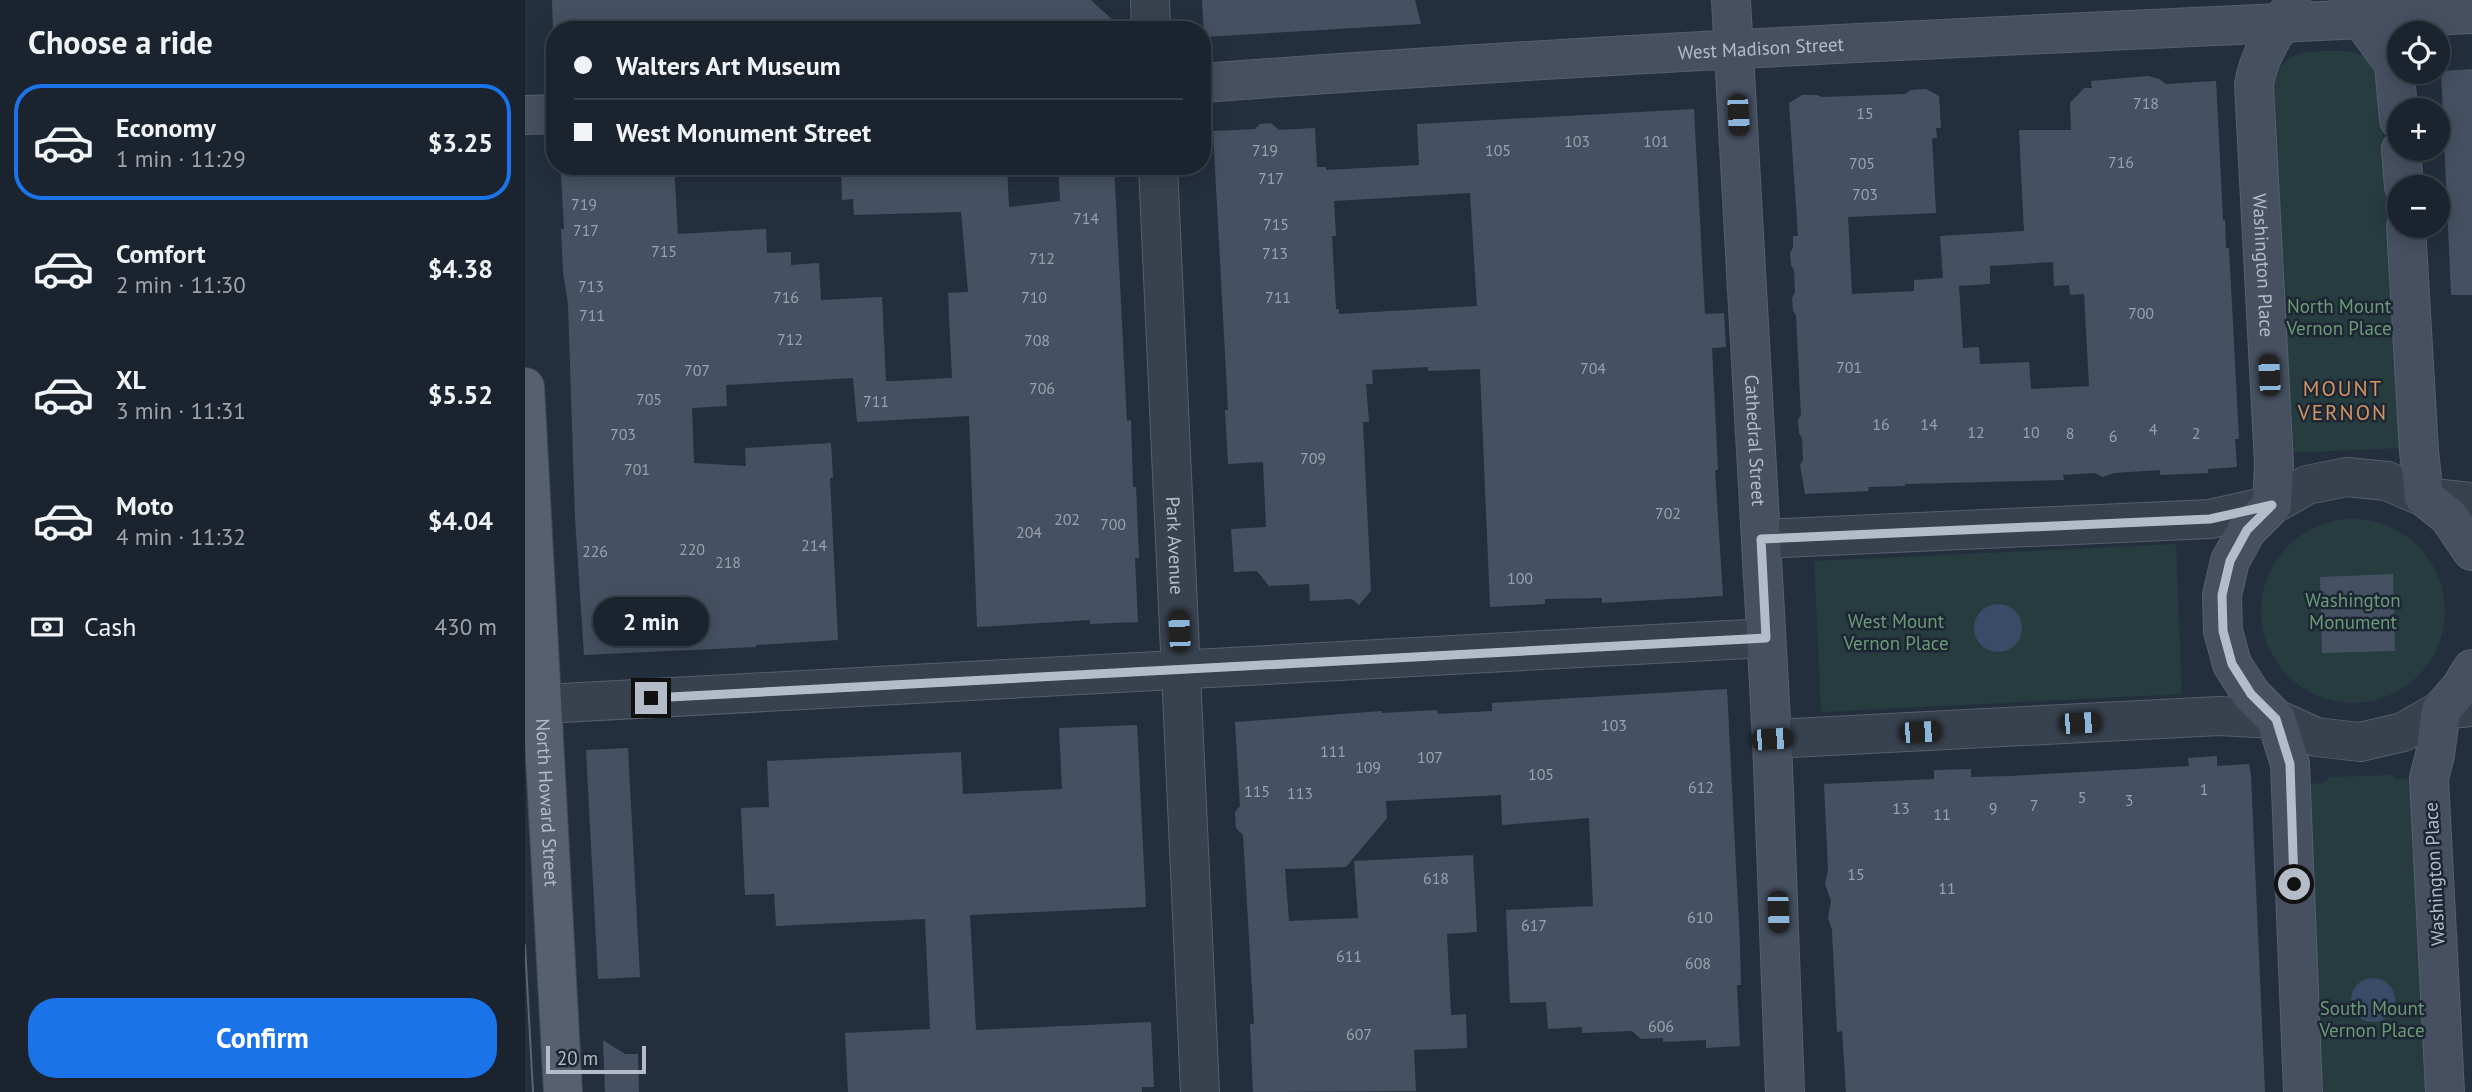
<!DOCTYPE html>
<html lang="en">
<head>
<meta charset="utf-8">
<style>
  body { margin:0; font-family:"PT Sans",sans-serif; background:#282f3a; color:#f1f3f6; height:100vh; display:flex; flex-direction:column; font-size:26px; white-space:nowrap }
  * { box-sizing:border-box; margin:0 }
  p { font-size:23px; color:#a0a4aa }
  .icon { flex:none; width:38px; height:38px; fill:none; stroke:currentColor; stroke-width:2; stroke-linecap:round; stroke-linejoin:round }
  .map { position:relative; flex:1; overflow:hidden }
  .side { display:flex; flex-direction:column; background:#1b232e; width:525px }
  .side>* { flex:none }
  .guide { position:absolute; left:21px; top:21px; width:665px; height:154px; border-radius:28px; box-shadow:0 4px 18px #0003,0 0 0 2px #39404a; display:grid; align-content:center; height:154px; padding:0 28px; background:#1b232e }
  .buttons { position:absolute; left:1862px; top:21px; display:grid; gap:14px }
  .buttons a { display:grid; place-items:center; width:63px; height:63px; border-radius:50%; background:#1b232e; box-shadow:0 4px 18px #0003,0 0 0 2px #39404a; font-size:35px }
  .scale { position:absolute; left:21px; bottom:18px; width:100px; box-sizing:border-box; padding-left:7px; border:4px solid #b4bcc9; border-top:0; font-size:19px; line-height:24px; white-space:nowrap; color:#b4bcc9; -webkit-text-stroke:5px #1d2633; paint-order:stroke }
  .end { position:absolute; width:32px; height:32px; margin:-16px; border:9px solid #b4bcc9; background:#111; box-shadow:0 0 0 4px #111 }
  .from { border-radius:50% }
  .bubble { position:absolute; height:49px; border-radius:24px; background:#1b232e; box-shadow:0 4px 18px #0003,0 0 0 2px #39404a; font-size:23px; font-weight:800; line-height:49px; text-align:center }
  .car { position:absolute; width:21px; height:42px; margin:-21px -10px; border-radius:9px; box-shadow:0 0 5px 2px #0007; background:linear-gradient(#222 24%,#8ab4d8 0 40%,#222 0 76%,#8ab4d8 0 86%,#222 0) }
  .guide b { display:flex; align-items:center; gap:24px; height:66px; font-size:26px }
  .guide b+b { border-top:2px solid #39404a }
  .guide i { width:18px; height:18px; background:#f1f3f6 }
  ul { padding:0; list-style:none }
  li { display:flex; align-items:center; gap:21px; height:116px; margin:0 14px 10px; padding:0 14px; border:4px solid transparent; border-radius:28px }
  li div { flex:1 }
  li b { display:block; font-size:26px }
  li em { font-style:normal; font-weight:800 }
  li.current { border-color:#1a73e8 }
  li>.icon { width:63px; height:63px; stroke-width:1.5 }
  h2 { padding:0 28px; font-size:32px; line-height:84px }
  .pay { display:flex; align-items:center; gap:18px; height:77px; padding:0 28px; font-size:26px }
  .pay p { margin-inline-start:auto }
  .action { display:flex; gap:14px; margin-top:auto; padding:14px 28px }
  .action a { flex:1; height:80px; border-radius:28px; background:#1a73e8; color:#fff; font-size:28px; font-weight:800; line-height:80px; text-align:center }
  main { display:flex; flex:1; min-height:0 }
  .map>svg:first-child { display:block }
  .green { fill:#263c3f }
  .water { fill:#394c67 }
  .building { fill:#455162; fill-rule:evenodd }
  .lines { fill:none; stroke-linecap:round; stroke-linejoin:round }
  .tertiary-casing { stroke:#565f6c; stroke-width:40 }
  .secondary-casing { stroke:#565f6c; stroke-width:40 }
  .primary-casing { stroke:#414a57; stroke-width:40 }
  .tertiary { stroke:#38414e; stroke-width:38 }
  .secondary { stroke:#465061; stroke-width:38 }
  .primary { stroke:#56606e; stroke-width:38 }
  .tram { stroke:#5a6575; stroke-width:2 }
  .route { stroke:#b4bcc9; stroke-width:9 }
  .labels { text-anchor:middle; stroke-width:5; stroke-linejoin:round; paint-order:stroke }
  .number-label { font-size:16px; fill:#98a1af }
  .street-label { font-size:19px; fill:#b4bcc9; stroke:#1d2633 }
  .park-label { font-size:19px; fill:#6b9a76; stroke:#1d2633 }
  .neighbourhood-label { font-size:21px; letter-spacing:2px; fill:#d59563; stroke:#1d2633 }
</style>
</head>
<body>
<main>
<section class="side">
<h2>Choose a ride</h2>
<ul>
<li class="current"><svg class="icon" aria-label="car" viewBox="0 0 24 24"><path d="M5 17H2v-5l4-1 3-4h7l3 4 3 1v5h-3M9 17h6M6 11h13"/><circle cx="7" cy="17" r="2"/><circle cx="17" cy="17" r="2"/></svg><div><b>Economy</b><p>1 min · 11:29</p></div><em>$3.25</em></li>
<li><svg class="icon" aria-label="car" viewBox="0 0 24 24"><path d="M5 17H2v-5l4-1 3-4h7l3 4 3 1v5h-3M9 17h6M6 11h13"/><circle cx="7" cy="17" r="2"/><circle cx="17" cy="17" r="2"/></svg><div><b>Comfort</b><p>2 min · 11:30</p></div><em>$4.38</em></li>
<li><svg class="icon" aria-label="car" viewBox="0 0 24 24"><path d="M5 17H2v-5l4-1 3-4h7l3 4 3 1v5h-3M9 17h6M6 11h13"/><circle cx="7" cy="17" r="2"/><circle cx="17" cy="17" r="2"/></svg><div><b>XL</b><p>3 min · 11:31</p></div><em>$5.52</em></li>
<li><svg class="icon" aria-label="car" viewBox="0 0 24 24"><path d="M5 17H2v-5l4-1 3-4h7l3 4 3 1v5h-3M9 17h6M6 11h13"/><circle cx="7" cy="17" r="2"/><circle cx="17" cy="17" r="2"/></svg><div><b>Moto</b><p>4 min · 11:32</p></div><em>$4.04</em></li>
</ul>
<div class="pay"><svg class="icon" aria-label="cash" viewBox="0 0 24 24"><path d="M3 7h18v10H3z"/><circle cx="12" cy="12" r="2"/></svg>Cash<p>430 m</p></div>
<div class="action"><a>Confirm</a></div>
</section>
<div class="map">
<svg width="1947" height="1092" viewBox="0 0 1947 1092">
  <rect width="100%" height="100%" fill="#242f3e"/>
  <path class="green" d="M1822,51C1848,56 1850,64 1855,88L1875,448L1766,453L1749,88C1754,45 1789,52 1822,51Z
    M1736 611a92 92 0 1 1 184 0a92 92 0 1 1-184 0Z
    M1651,544L1657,694L1296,712L1289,561Z
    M1867,775L1871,779L1891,778L1905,1092H1796L1781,784L1798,783L1805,777Z"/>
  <path class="water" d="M1449 628a24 24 0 1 1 48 0a24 24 0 1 1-48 0Z
    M1826 1000a22 22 0 1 1 44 0a22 22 0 1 1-44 0Z"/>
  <path class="building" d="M27,0H566L593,25L544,30H463L460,26L382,30H28Z
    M677,0H890L896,24L679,37Z
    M1947,69V295H1926L1916,71Z
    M1623,76L1634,79L1641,84L1691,81L1698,220H1700L1701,248H1704L1714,439H1710L1712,467L1683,469V473L1635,475V470L1589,473L1578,477L1570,473L1538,475L1539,480L1380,484V486L1343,487L1344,491L1280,494L1275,465L1278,460L1277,438L1274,433L1273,420L1276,415L1271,316L1268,310L1267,298L1270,292L1269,270L1266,265L1265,253L1268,247V236H1273L1264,103L1277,95H1292L1297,97L1380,94L1386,90L1401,89L1414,96L1416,128H1411L1412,138H1407L1411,213L1323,217L1327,294L1389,291V280L1418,278L1415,236L1499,231L1494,130H1546L1545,103L1559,88H1567L1566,81ZM1528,262L1529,286L1544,285L1545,295L1559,294L1564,386L1506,389L1504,362L1455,364L1454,347L1438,348L1434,286L1465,284V266Z
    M1169,109L1180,314L1199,313L1201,347L1187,348L1193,470H1190L1198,596L1077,603V598L1020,599V604L965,607L955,369L903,371V367L847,370L848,384H841L844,422H838L846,591L834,605L827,599L785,601L784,584L744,586L732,571L709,572L706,529L741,527L738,462L703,464L700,410H703L688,131L730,129L735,124L746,123L754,130L790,128L792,167H801V170L894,165L892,124ZM945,193L952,306L814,314V309H811L807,236H811L809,201Z
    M45,166H149L153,234L241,229L242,253L266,252V265L294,263L296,300L357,297L361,381H370L427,378L423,293L443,292L436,212L329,215L328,199L317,200L316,166H482L484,207L535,201L533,166H589L602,421L606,420L608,487H611L614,558H610L613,622L565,624V620L452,627L444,416L332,422L328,378L201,385L202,406L167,408L169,463L221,466L220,448L306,443L308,478H305L313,640L231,645V647L59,655L50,518L43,304L38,272L36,229H39L36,174H46Z
    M1868,574L1870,651L1797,653L1795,577Z
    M1202,689L1215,945L1216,985H1212L1215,1046L1181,1048V1040L1138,1042V1038L1116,1039L1107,1031L1057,1033V1027L1023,1029L1021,1002L985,1003L981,910L1068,906L1064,818L977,825L976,795L861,801L862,818L821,867L760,869L764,921L833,918L829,861L948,855L952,932L922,934L926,1015L941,1014L942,1048L889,1050L891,1091L728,1092L725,1024H729L718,835L711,828L710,812L715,806L710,722L857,711V713L912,710L913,714L967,711V703Z
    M612,725L621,907L445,915L451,1030L626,1022L629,1087H617V1092H323L320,1033L405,1029L400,919L251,926L249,894L220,895L216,808L244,807L242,761L436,752L438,794L537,789L534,728Z
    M103,748L115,977L73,979L61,750Z
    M1692,756V766L1724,764L1726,775L1740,1092H1321L1317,1031L1312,1032L1307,930L1303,918L1306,901L1300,884L1303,870L1299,784L1409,779V770L1446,769V777L1485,776L1664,766L1663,758Z
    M78,1040L100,1054H113L114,1092H80Z"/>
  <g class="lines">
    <g class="tertiary-casing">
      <g id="tertiary">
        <path d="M625,0L626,30"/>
        <path id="s1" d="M633,166L675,1092"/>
        <path d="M1236,539L1685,519L1747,505L1782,485L1822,477L1862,481L1899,497L1947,502"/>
        <path d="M0,705L1241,638"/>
        <path d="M1247,739L1694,716L1751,719L1791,737L1835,742L1878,732L1916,710L1947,707"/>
      </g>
    </g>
    <g class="secondary-casing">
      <g id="secondary">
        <path id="s2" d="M1206,0L1247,739L1260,1092"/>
        <path d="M1825,4L1869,64L1874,120"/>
        <path id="s3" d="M1767,7C1750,31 1733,57 1729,85L1749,464L1747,505L1722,530L1705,561L1697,595L1698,631L1707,664L1726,694L1751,719L1765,764L1778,1092"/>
        <path id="s4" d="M677,83C1100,51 1524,34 1947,14"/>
        <path d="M0,115L30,114"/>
        <path d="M1876,149L1879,187"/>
        <path d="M1881,226L1894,451L1899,497L1924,517L1947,551"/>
        <path d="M1920,1092L1904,778L1910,755L1916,710L1936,687L1947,669"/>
      </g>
    </g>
    <g class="primary-casing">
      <g id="primary">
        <path id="s5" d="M0,387L38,1092"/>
      </g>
    </g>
    <use href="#tertiary" class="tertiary"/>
    <use href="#secondary" class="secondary"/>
    <use href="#primary" class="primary"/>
    <path class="tram" d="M0,945L8,1092"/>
  </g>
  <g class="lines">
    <path class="route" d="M126,698L1241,638L1236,539L1685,519L1747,505L1722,530L1705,561L1697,595L1698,631L1707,664L1726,694L1751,719L1765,764L1769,884"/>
  </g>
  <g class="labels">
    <g class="number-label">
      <text x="1621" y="109">718</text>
      <text x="1340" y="119">15</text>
      <text x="1052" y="147">103</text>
      <text x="1131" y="147">101</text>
      <text x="740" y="156">719</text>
      <text x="973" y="156">105</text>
      <text x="1596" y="168">716</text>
      <text x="1337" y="169">705</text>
      <text x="746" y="184">717</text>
      <text x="1340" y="200">703</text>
      <text x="59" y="210">719</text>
      <text x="561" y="224">714</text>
      <text x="751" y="230">715</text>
      <text x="61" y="236">717</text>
      <text x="139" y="257">715</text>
      <text x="750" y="259">713</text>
      <text x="517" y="264">712</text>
      <text x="66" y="292">713</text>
      <text x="261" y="303">716</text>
      <text x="509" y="303">710</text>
      <text x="753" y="303">711</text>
      <text x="1616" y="319">700</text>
      <text x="67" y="321">711</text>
      <text x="265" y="345">712</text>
      <text x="512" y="346">708</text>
      <text x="1324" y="373">701</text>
      <text x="1068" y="374">704</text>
      <text x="172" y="376">707</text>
      <text x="517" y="394">706</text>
      <text x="124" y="405">705</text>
      <text x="351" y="407">711</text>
      <text x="1356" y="430">16</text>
      <text x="1404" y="430">14</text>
      <text x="1628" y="435">4</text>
      <text x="1451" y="438">12</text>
      <text x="1506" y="438">10</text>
      <text x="1545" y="439">8</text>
      <text x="1671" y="439">2</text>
      <text x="98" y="440">703</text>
      <text x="1588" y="442">6</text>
      <text x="788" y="464">709</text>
      <text x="112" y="475">701</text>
      <text x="1143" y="519">702</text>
      <text x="542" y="525">202</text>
      <text x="588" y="530">700</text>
      <text x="504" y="538">204</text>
      <text x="289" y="551">214</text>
      <text x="167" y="555">220</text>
      <text x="70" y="557">226</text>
      <text x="203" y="568">218</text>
      <text x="995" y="584">100</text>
      <text x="1089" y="731">103</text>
      <text x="808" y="757">111</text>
      <text x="905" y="763">107</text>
      <text x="843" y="773">109</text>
      <text x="1016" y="780">105</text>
      <text x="1176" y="793">612</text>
      <text x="1679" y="795">1</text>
      <text x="732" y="797">115</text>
      <text x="775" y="799">113</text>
      <text x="1557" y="803">5</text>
      <text x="1604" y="806">3</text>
      <text x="1509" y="811">7</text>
      <text x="1376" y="814">13</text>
      <text x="1468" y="814">9</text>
      <text x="1417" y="820">11</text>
      <text x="1331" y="880">15</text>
      <text x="911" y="884">618</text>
      <text x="1422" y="894">11</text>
      <text x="1175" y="923">610</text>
      <text x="1009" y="931">617</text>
      <text x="824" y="962">611</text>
      <text x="1173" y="969">608</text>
      <text x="1136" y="1032">606</text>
      <text x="834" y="1040">607</text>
    </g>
    <g class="street-label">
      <text dy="7" stroke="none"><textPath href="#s4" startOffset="560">West Madison Street</textPath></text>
      <text dy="7" stroke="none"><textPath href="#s3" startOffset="268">Washington Place</textPath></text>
      <text dy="7" stroke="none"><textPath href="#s2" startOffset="441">Cathedral Street</textPath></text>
      <text dy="7" stroke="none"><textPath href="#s1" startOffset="380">Park Avenue</textPath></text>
      <text dy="7" stroke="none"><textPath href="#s5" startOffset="416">North Howard Street</textPath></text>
      <text transform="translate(1909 874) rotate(-93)" y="7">Washington Place</text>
    </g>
    <g class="park-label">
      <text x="1814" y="313">North Mount<tspan x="1814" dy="22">Vernon Place</tspan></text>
      <text x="1828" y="607">Washington<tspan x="1828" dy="22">Monument</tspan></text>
      <text x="1371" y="628">West Mount<tspan x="1371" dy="22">Vernon Place</tspan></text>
      <text x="1847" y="1015">South Mount<tspan x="1847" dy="22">Vernon Place</tspan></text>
    </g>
    <g class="neighbourhood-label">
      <text x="1818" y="396">MOUNT<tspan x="1818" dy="24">VERNON</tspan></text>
    </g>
  </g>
</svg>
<div class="buttons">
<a><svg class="icon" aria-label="locate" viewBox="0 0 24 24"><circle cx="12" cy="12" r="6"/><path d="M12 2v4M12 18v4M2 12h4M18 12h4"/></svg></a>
<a>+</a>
<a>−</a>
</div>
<div class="scale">20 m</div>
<i class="end from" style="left:1769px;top:884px"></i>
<i class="end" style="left:126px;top:698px"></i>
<div class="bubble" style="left:68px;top:597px;width:116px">2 min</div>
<i class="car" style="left:1213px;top:115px;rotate:177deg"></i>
<i class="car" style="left:1744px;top:375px;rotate:357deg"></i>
<i class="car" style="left:654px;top:631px;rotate:357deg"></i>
<i class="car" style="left:1555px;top:723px;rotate:87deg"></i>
<i class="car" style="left:1395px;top:732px;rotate:87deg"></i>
<i class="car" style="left:1247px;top:739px;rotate:86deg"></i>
<i class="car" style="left:1253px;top:912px;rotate:178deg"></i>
<div class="guide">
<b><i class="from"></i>Walters Art Museum</b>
<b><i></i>West Monument Street</b>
</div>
</div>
</main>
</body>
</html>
